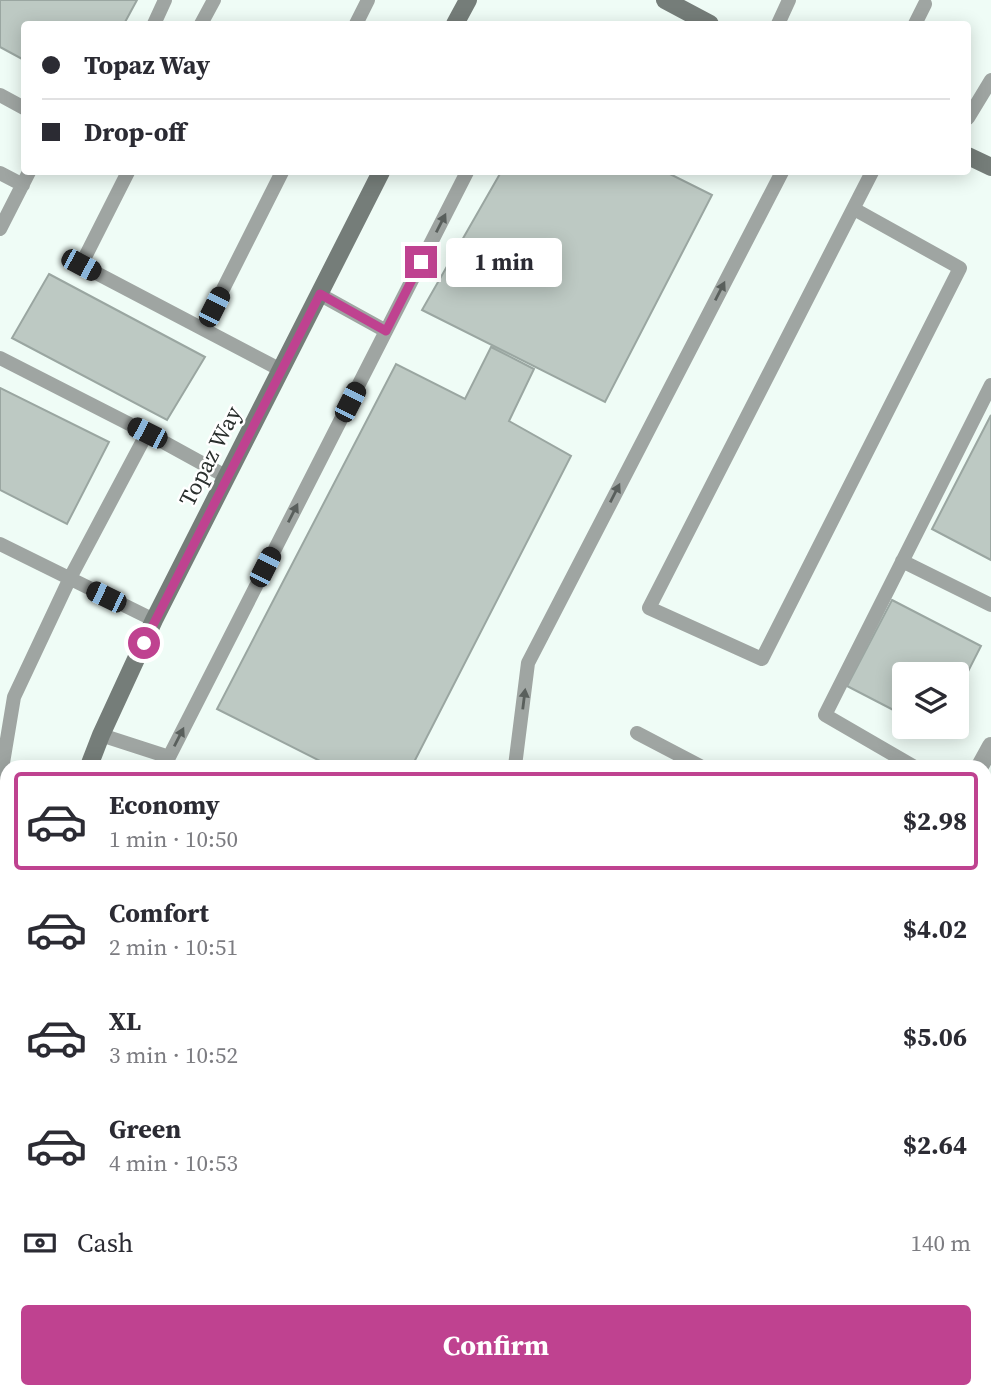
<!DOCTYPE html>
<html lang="en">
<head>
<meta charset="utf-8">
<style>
  body { margin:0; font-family:"Source Serif 4",serif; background:#f7f7f7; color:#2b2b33; height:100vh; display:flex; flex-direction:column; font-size:26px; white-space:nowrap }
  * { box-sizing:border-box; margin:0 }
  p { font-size:23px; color:#7c7c81 }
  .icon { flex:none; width:38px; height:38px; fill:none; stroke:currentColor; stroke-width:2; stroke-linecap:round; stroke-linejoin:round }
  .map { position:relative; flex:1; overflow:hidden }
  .panel { position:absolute; left:0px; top:760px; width:992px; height:639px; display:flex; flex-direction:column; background:#fff; border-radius:21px 21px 0 0; box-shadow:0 4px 18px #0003 }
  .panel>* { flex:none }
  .guide { position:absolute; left:21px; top:21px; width:950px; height:154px; border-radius:7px; box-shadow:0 4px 18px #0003; display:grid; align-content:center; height:154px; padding:0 21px; background:#fff }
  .tools { position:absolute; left:892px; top:662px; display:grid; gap:14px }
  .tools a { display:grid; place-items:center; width:77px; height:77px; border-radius:7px; background:#fff; box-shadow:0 4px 18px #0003; font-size:35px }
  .end { position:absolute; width:32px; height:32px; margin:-16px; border:9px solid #bf4290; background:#fff; box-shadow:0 0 0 4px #fff }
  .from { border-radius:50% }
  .bubble { position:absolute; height:49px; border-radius:7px; background:#fff; box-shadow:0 4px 18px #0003; font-size:23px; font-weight:700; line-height:49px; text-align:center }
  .car { position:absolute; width:21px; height:42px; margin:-21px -10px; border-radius:9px; box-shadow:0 0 5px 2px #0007; background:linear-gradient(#222 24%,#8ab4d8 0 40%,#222 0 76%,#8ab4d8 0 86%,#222 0) }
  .guide b { display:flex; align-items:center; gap:24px; height:66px; font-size:26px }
  .guide b+b { border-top:2px solid #e1e1e2 }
  .guide i { width:18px; height:18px; background:#2b2b33 }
  ul { padding:12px 0 0; list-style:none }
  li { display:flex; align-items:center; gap:21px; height:98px; margin:0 14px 10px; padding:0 7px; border:4px solid transparent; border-radius:7px }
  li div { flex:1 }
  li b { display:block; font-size:26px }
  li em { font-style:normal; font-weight:700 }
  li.on { border-color:#bf4290 }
  li>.icon { width:63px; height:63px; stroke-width:1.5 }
  .pay { display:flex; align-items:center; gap:18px; height:77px; padding:0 21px; font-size:26px }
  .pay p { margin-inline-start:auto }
  .cta { display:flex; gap:14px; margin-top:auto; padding:14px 21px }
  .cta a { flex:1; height:80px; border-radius:7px; background:#bf4290; color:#fff; font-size:28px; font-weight:700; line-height:80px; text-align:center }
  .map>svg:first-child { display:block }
  .built { fill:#ddf2e8 }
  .building { fill:#bdc9c3; stroke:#9aa6a1; stroke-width:2 }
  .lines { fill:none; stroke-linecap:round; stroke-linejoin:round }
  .lane { stroke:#9fa5a2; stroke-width:14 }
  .street { stroke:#9fa5a2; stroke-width:18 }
  .secondary { stroke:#757d79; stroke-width:18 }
  .oneway { fill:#595f5c }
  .route { stroke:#bf4290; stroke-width:9 }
  .labels { text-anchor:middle; stroke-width:5; stroke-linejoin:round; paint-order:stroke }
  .street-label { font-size:23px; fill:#2b302e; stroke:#fff }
</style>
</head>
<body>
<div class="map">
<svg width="991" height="1398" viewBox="0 0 991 1398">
  <rect width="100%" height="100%" fill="#effcf6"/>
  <path class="built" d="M0,1092L7,1096V1391H681L695,1398H0Z"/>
  <path class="building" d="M0,0H137L124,24H24V60L0,47Z
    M501,172H666L712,195L605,402L422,310Z
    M49,274L205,357L167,420L12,338Z
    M491,347L534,369L509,421L571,456L412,766H330L217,709L396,364L465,399Z
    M0,388L109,442L67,524L0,490Z
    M991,415V560L932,529Z
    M892,600L981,646L957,693V674H905V716L847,686Z
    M987,905L991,907V1043L985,1040Z
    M985,1199L991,1202V1366L985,1363Z
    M294,1391H312L308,1398H304Z
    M325,1391H481L478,1398H322Z"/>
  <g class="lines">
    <path class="lane" d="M154,24L165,0
      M201,24L214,0
      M356,24L368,0
      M778,24L789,0
      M915,24L925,4
      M0,95L24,108
      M968,118L991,80
      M128,172L81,265L281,370
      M0,173L23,185
      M854,209L960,268L762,659L649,608L872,172
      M0,229L29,172
      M319,294L386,331
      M203,329L282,172
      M0,358L147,433L70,578L14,697L0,781
      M147,433L227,477
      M0,544L154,620
      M902,561L991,605
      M637,733L700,766
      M101,735L169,757L467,172
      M515,766L528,663L782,172
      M913,766L825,715L991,385
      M0,803L7,841
      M0,979L7,967
      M985,1078L991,1081
      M985,1134L991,1137
      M277,1391L279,1398
      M607,1391L620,1398
      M728,1391L741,1398"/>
    <path class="street" d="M980,766L991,746
      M0,1074L7,1077"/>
    <path class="secondary" d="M665,0L710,24
      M455,24L468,0
      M968,156L991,167
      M89,766L101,735L154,620L381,172"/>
  </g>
  <defs><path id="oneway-solid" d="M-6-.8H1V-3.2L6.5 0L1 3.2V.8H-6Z" transform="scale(1.75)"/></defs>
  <g class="oneway">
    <use href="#oneway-solid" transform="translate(441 223) rotate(-63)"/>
    <use href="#oneway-solid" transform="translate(720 291) rotate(-63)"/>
    <use href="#oneway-solid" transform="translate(615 493) rotate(-63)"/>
    <use href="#oneway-solid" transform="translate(293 513) rotate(-63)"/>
    <use href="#oneway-solid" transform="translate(524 699) rotate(-83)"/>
    <use href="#oneway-solid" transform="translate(179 737) rotate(-63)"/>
  </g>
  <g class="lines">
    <path class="route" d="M144,643L320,294L386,331L421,262"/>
  </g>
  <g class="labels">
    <g class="street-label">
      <text transform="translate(210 456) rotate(-63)" y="8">Topaz Way</text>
    </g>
  </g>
</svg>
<div class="tools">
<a><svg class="icon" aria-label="layers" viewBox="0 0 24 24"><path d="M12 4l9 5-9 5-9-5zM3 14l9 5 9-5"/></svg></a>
</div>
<i class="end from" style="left:144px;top:643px"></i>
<i class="end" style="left:421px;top:262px"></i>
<div class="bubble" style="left:446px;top:238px;width:116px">1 min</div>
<i class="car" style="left:81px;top:265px;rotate:118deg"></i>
<i class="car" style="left:214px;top:307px;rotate:27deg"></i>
<i class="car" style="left:350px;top:402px;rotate:27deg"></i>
<i class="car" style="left:147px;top:433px;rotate:297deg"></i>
<i class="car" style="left:265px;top:567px;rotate:27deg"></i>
<i class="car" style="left:106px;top:597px;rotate:296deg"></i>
<div class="guide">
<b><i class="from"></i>Topaz Way</b>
<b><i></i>Drop-off</b>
</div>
<section class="panel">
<ul>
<li class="on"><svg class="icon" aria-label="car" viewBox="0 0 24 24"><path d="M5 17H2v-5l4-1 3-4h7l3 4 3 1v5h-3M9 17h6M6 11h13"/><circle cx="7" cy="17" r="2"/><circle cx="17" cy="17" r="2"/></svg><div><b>Economy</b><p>1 min · 10:50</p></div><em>$2.98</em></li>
<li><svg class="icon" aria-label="car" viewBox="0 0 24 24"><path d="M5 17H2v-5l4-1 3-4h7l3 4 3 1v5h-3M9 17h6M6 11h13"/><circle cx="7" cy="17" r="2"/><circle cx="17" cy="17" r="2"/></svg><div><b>Comfort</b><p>2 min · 10:51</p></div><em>$4.02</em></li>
<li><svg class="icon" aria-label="car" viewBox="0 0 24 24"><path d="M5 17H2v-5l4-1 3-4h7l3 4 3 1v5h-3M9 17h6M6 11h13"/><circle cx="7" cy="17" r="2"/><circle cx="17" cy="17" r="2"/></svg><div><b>XL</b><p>3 min · 10:52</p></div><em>$5.06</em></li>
<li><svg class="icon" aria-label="car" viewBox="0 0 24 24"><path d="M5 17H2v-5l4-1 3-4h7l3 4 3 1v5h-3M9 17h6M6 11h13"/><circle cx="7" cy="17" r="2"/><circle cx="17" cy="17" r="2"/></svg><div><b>Green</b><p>4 min · 10:53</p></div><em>$2.64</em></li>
</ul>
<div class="pay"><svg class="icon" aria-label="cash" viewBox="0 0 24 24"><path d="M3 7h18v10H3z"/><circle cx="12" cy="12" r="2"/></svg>Cash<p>140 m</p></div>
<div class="cta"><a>Confirm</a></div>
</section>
</div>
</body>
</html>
